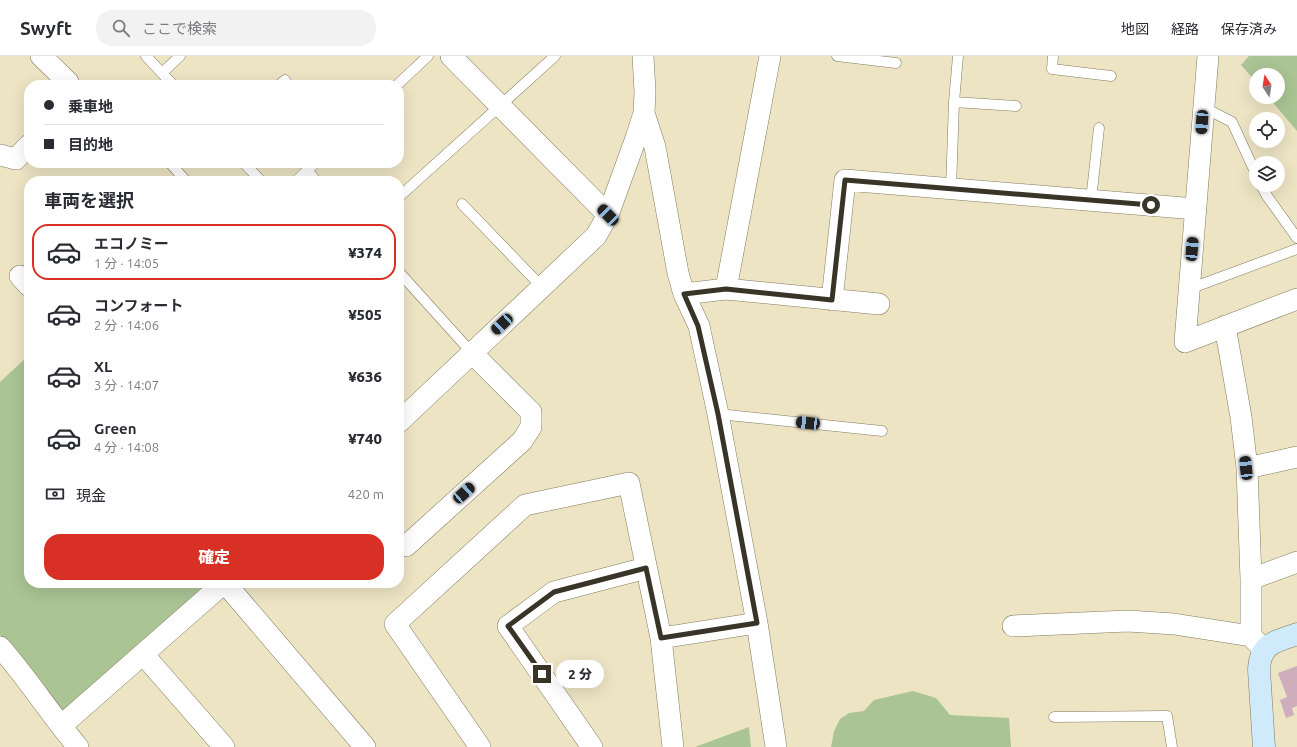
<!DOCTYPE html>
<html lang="ja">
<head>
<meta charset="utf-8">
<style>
  body { margin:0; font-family:Ubuntu,"Noto Sans JP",sans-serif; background:#f2f2f3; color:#2b2b33; height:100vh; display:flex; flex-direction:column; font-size:15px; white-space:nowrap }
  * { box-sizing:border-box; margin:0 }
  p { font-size:13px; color:#7c7c81 }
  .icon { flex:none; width:22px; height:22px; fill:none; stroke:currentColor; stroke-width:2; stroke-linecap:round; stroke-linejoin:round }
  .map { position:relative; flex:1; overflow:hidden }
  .details { position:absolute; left:24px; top:120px; width:380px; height:412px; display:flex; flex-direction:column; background:#fff; border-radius:16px; box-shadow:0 4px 16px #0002 }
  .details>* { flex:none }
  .guide { position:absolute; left:24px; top:24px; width:380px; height:88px; border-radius:16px; box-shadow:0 4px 16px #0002; display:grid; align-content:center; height:88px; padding:0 20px; background:#fff }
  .needle { width:26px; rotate:348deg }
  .tools { position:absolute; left:1249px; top:12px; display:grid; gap:8px }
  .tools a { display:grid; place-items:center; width:36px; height:36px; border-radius:50%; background:#fff; box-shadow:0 4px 16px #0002; font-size:20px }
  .end { position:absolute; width:18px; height:18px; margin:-9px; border:5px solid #383428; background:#fff; box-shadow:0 0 0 2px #fff }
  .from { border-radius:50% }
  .bubble { position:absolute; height:28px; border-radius:14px; background:#fff; box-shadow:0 4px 16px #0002; font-size:13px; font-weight:800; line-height:28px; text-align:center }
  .car { position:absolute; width:12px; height:24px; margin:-12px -6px; border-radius:5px; box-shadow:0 0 3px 1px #0007; background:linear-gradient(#222 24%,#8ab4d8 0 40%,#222 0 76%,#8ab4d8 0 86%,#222 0) }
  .guide b { display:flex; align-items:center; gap:14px; height:38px; font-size:15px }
  .guide b+b { border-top:1px solid #e1e1e2 }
  .guide i { width:10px; height:10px; background:#2b2b33 }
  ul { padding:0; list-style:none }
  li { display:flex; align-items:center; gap:12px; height:56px; margin:0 8px 6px; padding:0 12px; border:2px solid transparent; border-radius:16px }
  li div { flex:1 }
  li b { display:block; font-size:15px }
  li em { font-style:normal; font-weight:800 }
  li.active { border-color:#d93025 }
  li>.icon { width:36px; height:36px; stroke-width:1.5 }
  h2 { padding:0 20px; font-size:18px; line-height:48px }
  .pay { display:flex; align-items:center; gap:10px; height:44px; padding:0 20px; font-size:15px }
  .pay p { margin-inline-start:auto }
  .cta { display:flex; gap:8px; margin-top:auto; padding:8px 20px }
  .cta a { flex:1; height:46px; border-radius:16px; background:#d93025; color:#fff; font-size:16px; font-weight:800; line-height:46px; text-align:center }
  header { display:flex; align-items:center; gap:24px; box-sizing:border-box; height:56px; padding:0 20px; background:#fff; border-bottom:1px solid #e1e1e2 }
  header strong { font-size:19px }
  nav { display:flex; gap:22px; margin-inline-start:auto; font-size:14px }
  .search { width:280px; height:36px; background:#f2f2f3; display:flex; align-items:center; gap:10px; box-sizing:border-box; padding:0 14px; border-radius:16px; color:#7c7c81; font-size:15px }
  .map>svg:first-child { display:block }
  .green { fill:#aac494 }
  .building { fill:#ceadbd }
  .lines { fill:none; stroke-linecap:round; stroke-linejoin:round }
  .lane-casing { stroke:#837b5e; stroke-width:11 }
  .street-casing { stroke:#837b5e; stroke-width:22 }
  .secondary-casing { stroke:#837b5e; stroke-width:23 }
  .lane { stroke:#fff; stroke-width:10 }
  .street { stroke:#fff; stroke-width:21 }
  .secondary { stroke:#ceeafb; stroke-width:22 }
  .route { stroke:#383428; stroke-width:5 }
</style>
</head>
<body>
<header>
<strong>Swyft</strong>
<div class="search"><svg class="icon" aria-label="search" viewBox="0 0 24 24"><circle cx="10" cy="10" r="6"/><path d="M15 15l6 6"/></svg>ここで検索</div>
<nav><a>地図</a><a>経路</a><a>保存済み</a></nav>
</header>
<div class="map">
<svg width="1297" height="691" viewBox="0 0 1297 691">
  <rect width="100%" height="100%" fill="#ede4c4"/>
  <path class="green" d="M1249,0H1297V75L1268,41H1278V19H1256V26L1241,9Z
    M29,299V527H212L63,658L26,609L0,579V326Z
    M913,635L936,642L950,659L1009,662L1011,691H831L834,675L840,663L849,657L864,655L874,644Z
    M749,671L751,691H695Z"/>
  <path class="building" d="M1297,610V650L1292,652L1294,659L1286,662L1280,644L1287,641L1278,617Z"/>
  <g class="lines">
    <g class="lane-casing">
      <path id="lane" d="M146,0L173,29
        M837,0L896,7
        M1053,0L1052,13L1111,20
        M162,17L180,0
        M279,29L285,24
        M397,29L428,0
        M954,46L958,0
        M1203,51L1232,66L1256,118
        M170,107L186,125
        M244,107L261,125
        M307,114L316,125
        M296,125L315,107
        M1261,129L1267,140L1297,182
        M951,133L954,46L1016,50
        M399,141L555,0
        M1091,144L1099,72
        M462,148L542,231
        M399,216L472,297
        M1189,233L1297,193
        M718,358L882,375
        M1054,661L1167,660L1172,691"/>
    </g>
    <g class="street-casing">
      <path id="street" d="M41,0L68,26V29
        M451,0L608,159
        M1208,0L1185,286L1297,243
        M644,57L655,91L678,217L684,238L699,270L718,358L757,567L776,691
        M0,99L16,103L29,89
        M20,220L29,230
        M726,233L770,0
        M684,238L726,233L879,248
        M832,244L845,124L1196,153
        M1225,270L1241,361L1247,412L1251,523V580L1264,594
        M399,366L596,180L608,159L636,82L644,57L645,36L643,0
        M1247,412L1297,401
        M406,490L522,385L531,371V356L472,297
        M1251,523L1297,506
        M225,527L365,691
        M1013,570L1128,565L1174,568L1251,580
        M661,582L757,567
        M0,591C28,623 51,659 78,691
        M143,598L224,527
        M61,670L143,598L224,691
        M480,691L395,568L525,449L629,427L661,582L673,691
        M592,691L508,570L554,536L646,512"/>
    </g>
    <g class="secondary-casing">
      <path id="secondary" d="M1264,691L1259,614C1260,587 1275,586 1297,578"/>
    </g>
    <use href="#lane" class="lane"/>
    <use href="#street" class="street"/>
    <use href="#secondary" class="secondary"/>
  </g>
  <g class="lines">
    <path class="route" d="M542,618L508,570L554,536L646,512L661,582L757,567L718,358L698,270L684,238L726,233L832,244L845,124L1151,149"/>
  </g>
</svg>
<div class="tools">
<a><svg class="needle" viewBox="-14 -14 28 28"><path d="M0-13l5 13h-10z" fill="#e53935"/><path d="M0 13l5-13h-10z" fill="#7c7c81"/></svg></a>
<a><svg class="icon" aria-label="locate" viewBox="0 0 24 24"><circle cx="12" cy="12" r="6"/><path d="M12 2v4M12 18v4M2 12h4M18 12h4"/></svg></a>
<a><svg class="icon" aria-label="layers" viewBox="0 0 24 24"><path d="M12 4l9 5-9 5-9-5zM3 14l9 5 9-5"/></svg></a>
</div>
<i class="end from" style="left:1151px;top:149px"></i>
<i class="end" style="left:542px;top:618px"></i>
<div class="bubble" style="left:556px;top:604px;width:48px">2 分</div>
<i class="car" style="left:1202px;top:66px;rotate:184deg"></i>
<i class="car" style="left:608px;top:159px;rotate:315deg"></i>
<i class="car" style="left:1192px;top:193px;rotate:5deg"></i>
<i class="car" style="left:502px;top:268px;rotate:227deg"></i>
<i class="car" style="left:808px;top:367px;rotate:276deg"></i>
<i class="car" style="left:1246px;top:412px;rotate:354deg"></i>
<i class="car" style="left:464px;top:437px;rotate:48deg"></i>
<div class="guide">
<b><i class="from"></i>乗車地</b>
<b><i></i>目的地</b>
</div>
<section class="details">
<h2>車両を選択</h2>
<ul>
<li class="active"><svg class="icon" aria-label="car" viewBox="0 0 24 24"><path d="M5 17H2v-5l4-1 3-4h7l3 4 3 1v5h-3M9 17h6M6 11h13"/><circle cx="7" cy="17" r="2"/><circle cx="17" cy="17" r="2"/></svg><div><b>エコノミー</b><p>1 分 · 14:05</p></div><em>¥374</em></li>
<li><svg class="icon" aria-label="car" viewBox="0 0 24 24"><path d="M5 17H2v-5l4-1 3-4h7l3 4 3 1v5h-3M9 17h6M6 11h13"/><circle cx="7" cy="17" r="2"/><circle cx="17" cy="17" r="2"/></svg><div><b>コンフォート</b><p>2 分 · 14:06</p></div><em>¥505</em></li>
<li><svg class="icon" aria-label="car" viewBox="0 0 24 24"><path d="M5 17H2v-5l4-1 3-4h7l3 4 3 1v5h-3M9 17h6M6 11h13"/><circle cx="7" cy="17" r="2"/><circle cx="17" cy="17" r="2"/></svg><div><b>XL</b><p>3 分 · 14:07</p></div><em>¥636</em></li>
<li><svg class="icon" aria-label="car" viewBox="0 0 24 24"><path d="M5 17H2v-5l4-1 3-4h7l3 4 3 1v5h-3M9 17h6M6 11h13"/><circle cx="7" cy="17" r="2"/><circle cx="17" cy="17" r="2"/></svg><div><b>Green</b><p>4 分 · 14:08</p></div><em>¥740</em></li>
</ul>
<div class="pay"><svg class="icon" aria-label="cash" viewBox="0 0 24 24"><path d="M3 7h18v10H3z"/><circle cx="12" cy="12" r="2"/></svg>現金<p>420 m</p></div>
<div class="cta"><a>確定</a></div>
</section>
</div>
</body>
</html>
